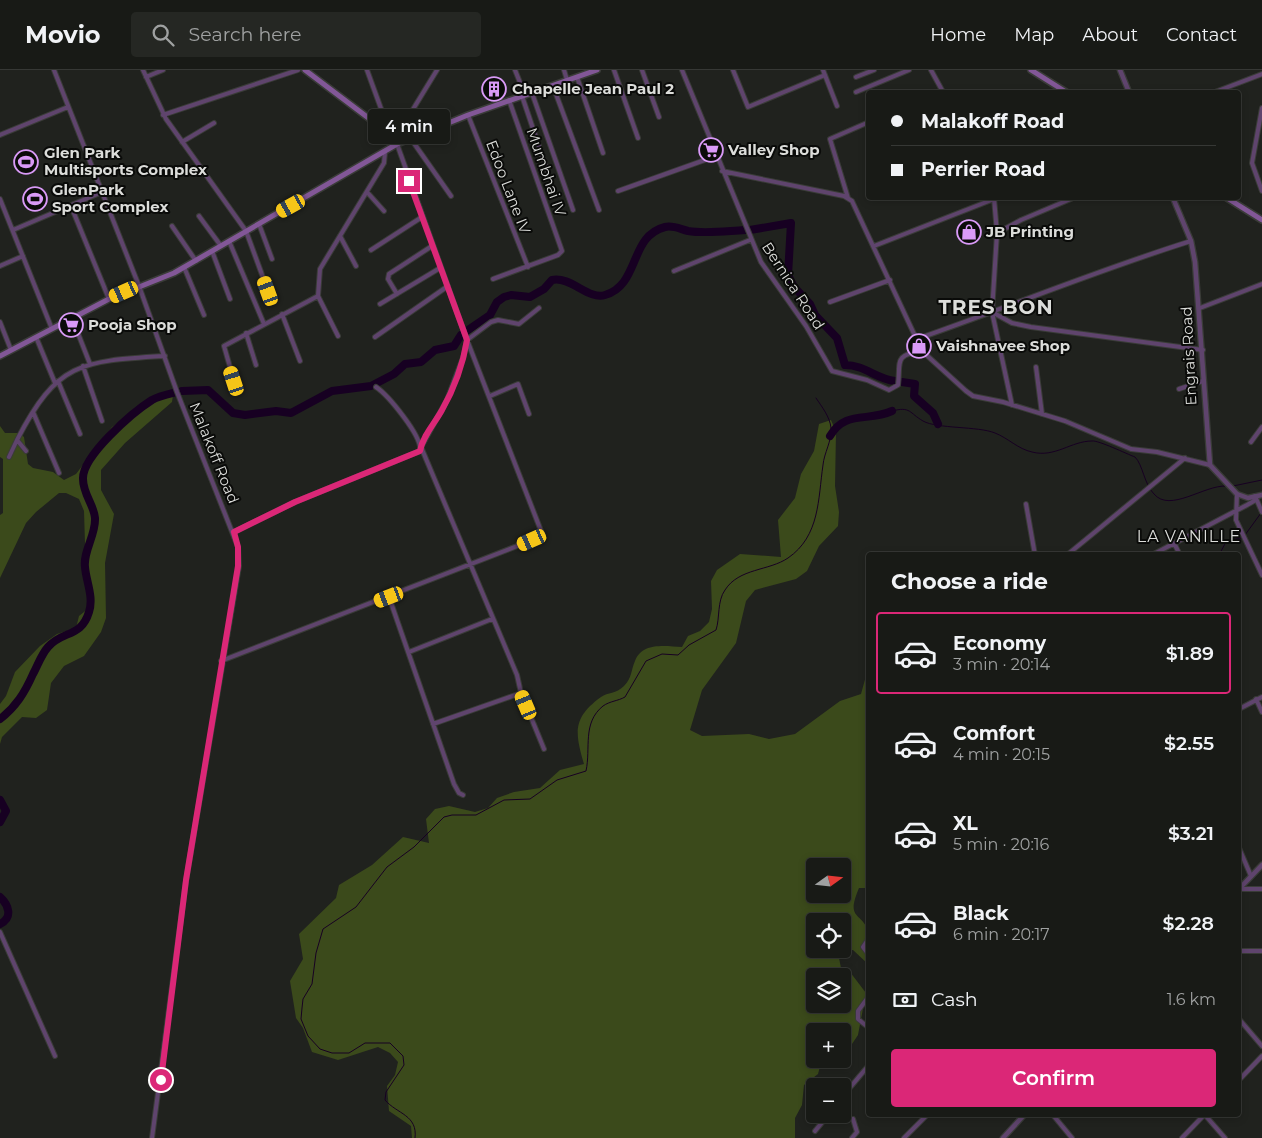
<!DOCTYPE html>
<html lang="en">
<head>
<meta charset="utf-8">
<style>
  body { margin:0; font-family:Montserrat,sans-serif; background:#252723; color:#f1f3f6; height:100vh; display:flex; flex-direction:column; font-size:19px; white-space:nowrap }
  * { box-sizing:border-box; margin:0 }
  p { font-size:16px; color:#9fa1a1 }
  .icon { flex:none; width:28px; height:28px; fill:none; stroke:currentColor; stroke-width:2; stroke-linecap:round; stroke-linejoin:round }
  .map { position:relative; flex:1; overflow:hidden }
  .side { position:absolute; left:866px; top:482px; width:375px; height:565px; display:flex; flex-direction:column; background:#181a16; border-radius:5px; box-shadow:0 2px 8px #0003,0 0 0 1px #363835 }
  .side>* { flex:none }
  .hud { position:absolute; left:866px; top:20px; width:375px; height:110px; border-radius:5px; box-shadow:0 2px 8px #0003,0 0 0 1px #363835; display:grid; align-content:center; height:110px; padding:0 25px; background:#181a16 }
  .needle { width:32px; rotate:75deg }
  .buttons { position:absolute; left:806px; top:788px; display:grid; gap:10px }
  .buttons a { display:grid; place-items:center; width:45px; height:45px; border-radius:5px; background:#181a16; box-shadow:0 2px 8px #0003,0 0 0 1px #363835; font-size:25px }
  .end { position:absolute; width:22px; height:22px; margin:-11px; border:6px solid #db2777; background:#fff; box-shadow:0 0 0 2px #fff }
  .from { border-radius:50% }
  .bubble { position:absolute; height:35px; border-radius:5px; background:#181a16; box-shadow:0 2px 8px #0003,0 0 0 1px #363835; font-size:16px; font-weight:600; line-height:35px; text-align:center }
  .car { position:absolute; width:15px; height:30px; margin:-15px -8px; border-radius:6px; box-shadow:0 0 4px 1px #0007; background:linear-gradient(#f5c518 24%,#345 0 40%,#f5c518 0 76%,#345 0 86%,#f5c518 0) }
  .hud b { display:flex; align-items:center; gap:18px; height:48px; font-size:19px }
  .hud b+b { border-top:1px solid #363835 }
  .hud i { width:12px; height:12px; background:#f1f3f6 }
  ul { padding:0; list-style:none }
  li { display:flex; align-items:center; gap:15px; height:82px; margin:0 10px 8px; padding:0 15px; border:2px solid transparent; border-radius:5px }
  li div { flex:1 }
  li b { display:block; font-size:19px }
  li em { font-style:normal; font-weight:600 }
  li.active { border-color:#db2777 }
  li>.icon { width:45px; height:45px; stroke-width:1.5 }
  h2 { padding:0 25px; font-size:22px; line-height:60px }
  .pay { display:flex; align-items:center; gap:12px; height:55px; padding:0 25px; font-size:19px }
  .pay p { margin-inline-start:auto }
  .cta { display:flex; gap:10px; margin-top:auto; padding:10px 25px }
  .cta a { flex:1; height:58px; border-radius:5px; background:#db2777; color:#fff; font-size:20px; font-weight:600; line-height:58px; text-align:center }
  header { display:flex; align-items:center; gap:30px; box-sizing:border-box; height:70px; padding:0 25px; background:#181a16; border-bottom:1px solid #363835 }
  header strong { font-size:24px }
  nav { display:flex; gap:28px; margin-inline-start:auto; font-size:18px }
  .search { width:350px; height:45px; background:#252723; display:flex; align-items:center; gap:12px; box-sizing:border-box; padding:0 18px; border-radius:5px; color:#9fa1a1; font-size:19px }
  .map>svg:first-child { display:block }
  .green { fill:#3b4a1b; fill-rule:evenodd }
  .lines { fill:none; stroke-linecap:round; stroke-linejoin:round }
  .stream { stroke:#170022; stroke-width:1 }
  .river { stroke:#170022; stroke-width:8 }
  .minor-casing { stroke:#3a3c38; stroke-width:6 }
  .tertiary-casing { stroke:#3a3c38; stroke-width:7 }
  .secondary-casing { stroke:#3a3c38; stroke-width:8 }
  .minor { stroke:#5f446d; stroke-width:4 }
  .tertiary { stroke:#5f446d; stroke-width:4.5 }
  .secondary { stroke:#825797; stroke-width:5 }
  .route { stroke:#db2777; stroke-width:6 }
  .labels { text-anchor:middle; stroke-width:4; stroke-linejoin:round; paint-order:stroke }
  .poi-label { font-size:15px; font-weight:bold; fill:#dcddda; stroke:#0a0b09; text-anchor:start }
  .street-label { font-size:15px; fill:#dcddda; stroke:#0a0b09 }
  .neighbourhood-label { font-size:16px; letter-spacing:1px; fill:#dcddda; stroke:#0a0b09 }
  .district-label { font-size:20px; font-weight:bold; letter-spacing:1px; fill:#dcddda; stroke:#0a0b09 }
</style>
</head>
<body>
<header>
<strong>Movio</strong>
<div class="search"><svg class="icon" aria-label="search" viewBox="0 0 24 24"><circle cx="10" cy="10" r="6"/><path d="M15 15l6 6"/></svg>Search here</div>
<nav><a>Home</a><a>Map</a><a>About</a><a>Contact</a></nav>
</header>
<div class="map">
<svg width="1262" height="1068" viewBox="0 0 1262 1068">
  <rect width="100%" height="100%" fill="#20221e"/>
  <path class="green" d="M167,323L173,325L172,332L125,373L101,400V420L114,444L105,493L106,548L101,562L84,586L64,596L51,613L47,640L36,648L22,647L2,667L0,674V634L6,626L15,602L40,576L57,564L76,558L79,546L89,538L92,532L86,506L84,441L79,429L66,423H59L36,442L26,453L0,508V445L3,443V389L0,387V356L5,363H19L24,367L28,394L33,398L53,402L64,410L76,404L112,357L159,325Z
    M831,350L836,362L835,416L839,442L838,456L819,476L807,501L796,509L755,520L746,531L736,573L702,620L690,660L702,666L749,664L769,669L795,664L840,631L861,624L869,595V818H859C845,851 862,841 869,863V895L853,880H846L839,888L841,898L850,902L866,923L858,965L850,977H843L842,961H815V989H822L818,1004L804,1015L802,1035L795,1048V1068H412L411,1056L389,1041L387,1016L395,1005L398,992L390,983L378,977L338,990L312,982L303,958L296,948L290,911L303,889L299,864L336,828L339,815L372,795L403,767L429,773L426,749L435,739L449,736L475,742L488,738L497,728L514,722L540,718L560,700L584,694C575,663 572,648 601,627C608,622 616,624 624,616C632,608 631,600 635,591C642,572 665,576 682,577L688,566L700,561L709,552L712,539L711,511L717,500L740,484L781,487L778,450L795,428L801,404L814,381L819,354ZM815,796H842V824H815ZM815,851H842V879H815ZM815,906H842V934H815Z"/>
  <g class="lines">
    <path class="stream" d="M892,341C911,336 909,343 923,351C937,359 978,356 995,363C1008,368 1018,379 1032,382C1055,388 1071,371 1092,371C1098,370 1127,384 1135,387C1143,395 1144,414 1154,424C1170,443 1204,415 1226,416
      M1233,416L1262,410
      M1219,485L1227,470L1242,468L1245,465L1261,443
      M415,1068C418,1045 397,1044 385,1030L386,1022L404,995L403,986L390,973H365L349,983H332L320,979L308,966L301,949L302,938L303,929L312,914L316,883L323,859L356,837L387,797L414,777L444,747L452,745H476L504,730L530,729L557,710L586,701C591,678 582,653 603,636C610,631 618,631 625,627L646,591L662,584L678,585L689,575L716,560C720,548 717,531 725,520C739,498 769,501 788,488C820,466 818,429 823,395C824,383 832,371 831,358C830,347 822,337 816,328"/>
    <path class="river" d="M750,160L791,153L788,205L794,217L810,234L815,245L837,268L845,295C865,295 876,309 895,311
      M468,260L490,245L497,232L504,227L511,225L530,227L544,219L552,210C571,206 588,230 605,225C640,215 629,166 665,157C673,155 680,159 688,161C706,164 726,161 745,160
      M902,312L915,314L914,326L933,343L938,354
      M182,321L208,320L233,343L245,345L276,341L291,343L332,321L371,316L394,304L405,294L421,292L435,280L454,276L461,265
      M830,366C845,340 868,352 892,341
      M0,649C16,637 25,622 33,604C38,595 41,585 48,577C63,560 81,568 89,542C94,527 86,511 85,497C83,481 96,465 95,448C94,435 83,424 83,409C82,386 133,342 152,330C159,326 169,324 177,322
      M0,730L6,741L0,752
      M0,827C9,835 13,848 0,854"/>
    <g class="minor-casing">
      <path id="minor" d="M54,0L139,216L177,322L238,477L239,496L186,811L152,1068
        M143,0L166,49L246,161L268,221
        M367,0L391,66
        M515,0L525,25
        M564,0L567,10
        M614,0L638,68
        M642,0L659,47
        M682,0L761,192L806,256L832,301L867,310L889,320L898,315C901,292 893,285 922,281
        M733,0L748,37L825,5
        M823,0L837,36
        M931,0L943,22
        M146,7L163,0
        M577,7L603,83
        M856,7L874,0
        M553,16L599,140
        M856,22L909,0
        M1055,22L1060,19
        M1215,22L1262,4
        M532,23L573,140
        M522,26L547,100
        M1262,38L1252,93L1262,121
        M163,45L298,0
        M468,45L528,197
        M0,65L68,37
        M411,69L451,126
        M182,72L214,53
        M722,101L844,126L852,131L922,281L966,321L973,326L1003,332L1065,351L1131,379L1157,382L1210,395
        M618,121L716,86
        M367,122L384,141
        M848,128L830,69L869,52
        M994,128L997,163L992,242L1012,335
        M0,129L52,259
        M71,136L109,229
        M199,146L221,176
        M259,154L272,189
        M172,156L196,191
        M13,160L102,122
        M997,163L1021,150L1073,128
        M340,166L356,196
        M229,171L264,254
        M874,176L994,129
        M371,180L422,147
        M212,181L230,229
        M0,196L23,186
        M184,197L204,245
        M674,201L750,170
        M493,209L558,185L562,181L509,30
        M397,224L388,209L389,204L432,176
        M830,232L890,210
        M380,234L440,198
        M1200,238L1262,214
        M992,242L1012,253L1031,257L1203,280
        M282,244L300,291
        M72,248L90,294
        M0,252L11,280
        M246,263L256,295
        M338,266L318,226L320,199L384,93L385,82
        M36,267L55,313
        M375,267L448,216
        M917,269C1009,237 1098,200 1191,171
        M83,296L102,351
        M1036,297L1042,344
        M58,311L80,364
        M234,311L224,276L318,226
        M1179,319L1203,311
        M490,326L518,314L529,344
        M33,342L59,403
        M1251,372L1262,357
        M26,381L17,370C57,292 81,291 165,286
        M9,387L17,370
        M1237,424L1236,450L1262,505
        M1255,426L1262,442
        M1026,434L1035,485
        M234,462L295,432L420,381C423,367 388,325 376,317
        M1174,473L1180,485
        M1067,485L1185,388
        M1152,485L1247,435L1254,431L1255,426
        M389,527L454,714L459,723L463,725
        M409,582L492,549
        M221,591L543,466L467,270L397,74L401,59L437,0
        M521,623L517,605L421,377L447,330L464,285L467,270L491,252L498,250L519,254L539,238
        M1256,629L1262,642
        M1239,639L1262,627
        M433,654L521,623L544,679
        M1239,778L1251,806
        M1239,819H1262
        M0,862L55,986
        M869,868L863,877L869,885
        M1239,881H1262
        M869,926L858,941V949L869,958
        M1239,949L1262,976
        M1239,1010L1262,986
        M842,1027L869,995
        M1053,1045L1072,1068
        M1205,1045L1225,1068
        M815,1061L829,1044
        M852,1068L857,1062L853,1049
        M904,1068L927,1045
        M1182,1068L1204,1045"/>
    </g>
    <g class="tertiary-casing">
      <path id="tertiary" d="M1120,0L1129,22
        M1173,128L1191,171L1195,192L1210,395L1237,424L1248,428L1262,425
        M1239,819L1262,795
        M1003,1068L1024,1045"/>
    </g>
    <g class="secondary-casing">
      <path id="secondary" d="M305,0L383,59L397,74
        M1031,0L1066,22
        M1227,128L1262,150
        M0,286L109,229L174,203L397,74L468,45L597,0"/>
    </g>
    <use href="#minor" class="minor"/>
    <use href="#tertiary" class="tertiary"/>
    <use href="#secondary" class="secondary"/>
  </g>
  <g class="lines">
    <path class="route" d="M161,1010L186,810L238,496V477L234,462L295,432L420,381C423,365 435,353 442,340C454,319 463,294 467,270L409,111"/>
  </g>
  <defs>
    <g id="building-ring" transform="scale(1.25)"><circle r="9.5" fill="#0a0b09" stroke="#d99af7" stroke-width="1.5"/><path d="M-4-6H4V6H1V3H-1V6H-4ZM-2.5-4.3h1.7v1.8h-1.7ZM.8-4.3h1.7v1.8H.8ZM-2.5-1h1.7V.8h-1.7ZM.8-1h1.7V.8H.8Z" fill="#d99af7"/></g>
    <g id="supermarket-ring" transform="scale(1.25)"><circle r="9.5" fill="#0a0b09" stroke="#d99af7" stroke-width="1.5"/><path d="M-6-5.5h2.5l.6 2H6L4.5 2H-2.5L-4.4-4H-6ZM-1.5 3.2a1.3 1.3 0 1 0 .1 0ZM3 3.2a1.3 1.3 0 1 0 .1 0Z" fill="#d99af7"/></g>
    <g id="stadium-ring" transform="scale(1.25)"><circle r="9.5" fill="#0a0b09" stroke="#d99af7" stroke-width="1.5"/><path d="M0-5a6.5 5 0 1 0 0 10a6.5 5 0 1 0 0-10ZM-3.5-1.8h7v3.6h-7Z" fill="#d99af7"/></g>
    <g id="shop-ring" transform="scale(1.25)"><circle r="9.5" fill="#0a0b09" stroke="#d99af7" stroke-width="1.5"/><path d="M-5-2.5h2.3a2.7 3.5 0 0 1 5.4 0H5L5.5 6h-11ZM-1.5-2.5h3a1.5 2.3 0 0 0-3 0Z" fill="#d99af7"/></g>
  </defs>
  <g fill-rule="evenodd">
    <use href="#building-ring" x="494" y="19"/>
    <use href="#supermarket-ring" x="711" y="80"/>
    <use href="#stadium-ring" x="26" y="92"/>
    <use href="#stadium-ring" x="35" y="129"/>
    <use href="#shop-ring" x="969" y="162"/>
    <use href="#supermarket-ring" x="71" y="255"/>
    <use href="#shop-ring" x="919" y="276"/>
  </g>
  <g class="labels">
    <g class="poi-label">
      <text x="512" y="24">Chapelle Jean Paul 2</text>
      <text x="728" y="85">Valley Shop</text>
      <text x="44" y="88">Glen Park<tspan x="44" dy="17">Multisports Complex</tspan></text>
      <text x="52" y="125">GlenPark<tspan x="52" dy="17">Sport Complex</tspan></text>
      <text x="986" y="167">JB Printing</text>
      <text x="88" y="260">Pooja Shop</text>
      <text x="936" y="281">Vaishnavee Shop</text>
    </g>
    <g class="street-label">
      <text transform="translate(546 102) rotate(71)" y="5">Mumbhai IV</text>
      <text transform="translate(508 117) rotate(69)" y="5">Edoo Lane IV</text>
      <text transform="translate(793 216) rotate(57)" y="5">Bernica Road</text>
      <text transform="translate(1189 286) rotate(-93)" y="5">Engrais Road</text>
      <text transform="translate(214 383) rotate(68)" y="5">Malakoff Road</text>
    </g>
    <g class="neighbourhood-label">
      <text x="1189" y="472">LA VANILLE</text>
    </g>
    <g class="district-label">
      <text x="996" y="244">TRES BON</text>
    </g>
  </g>
</svg>
<div class="buttons">
<a><svg class="needle" viewBox="-14 -14 28 28"><path d="M0-13l5 13h-10z" fill="#e53935"/><path d="M0 13l5-13h-10z" fill="#9fa1a1"/></svg></a>
<a><svg class="icon" aria-label="locate" viewBox="0 0 24 24"><circle cx="12" cy="12" r="6"/><path d="M12 2v4M12 18v4M2 12h4M18 12h4"/></svg></a>
<a><svg class="icon" aria-label="layers" viewBox="0 0 24 24"><path d="M12 4l9 5-9 5-9-5zM3 14l9 5 9-5"/></svg></a>
<a>+</a>
<a>−</a>
</div>
<i class="end from" style="left:161px;top:1010px"></i>
<i class="end" style="left:409px;top:111px"></i>
<div class="bubble" style="left:368px;top:39px;width:82px">4 min</div>
<i class="car" style="left:291px;top:136px;rotate:241deg"></i>
<i class="car" style="left:268px;top:221px;rotate:340deg"></i>
<i class="car" style="left:124px;top:222px;rotate:246deg"></i>
<i class="car" style="left:234px;top:311px;rotate:342deg"></i>
<i class="car" style="left:532px;top:470px;rotate:246deg"></i>
<i class="car" style="left:389px;top:527px;rotate:249deg"></i>
<i class="car" style="left:526px;top:635px;rotate:337deg"></i>
<div class="hud">
<b><i class="from"></i>Malakoff Road</b>
<b><i></i>Perrier Road</b>
</div>
<section class="side">
<h2>Choose a ride</h2>
<ul>
<li class="active"><svg class="icon" aria-label="car" viewBox="0 0 24 24"><path d="M5 17H2v-5l4-1 3-4h7l3 4 3 1v5h-3M9 17h6M6 11h13"/><circle cx="7" cy="17" r="2"/><circle cx="17" cy="17" r="2"/></svg><div><b>Economy</b><p>3 min · 20:14</p></div><em>$1.89</em></li>
<li><svg class="icon" aria-label="car" viewBox="0 0 24 24"><path d="M5 17H2v-5l4-1 3-4h7l3 4 3 1v5h-3M9 17h6M6 11h13"/><circle cx="7" cy="17" r="2"/><circle cx="17" cy="17" r="2"/></svg><div><b>Comfort</b><p>4 min · 20:15</p></div><em>$2.55</em></li>
<li><svg class="icon" aria-label="car" viewBox="0 0 24 24"><path d="M5 17H2v-5l4-1 3-4h7l3 4 3 1v5h-3M9 17h6M6 11h13"/><circle cx="7" cy="17" r="2"/><circle cx="17" cy="17" r="2"/></svg><div><b>XL</b><p>5 min · 20:16</p></div><em>$3.21</em></li>
<li><svg class="icon" aria-label="car" viewBox="0 0 24 24"><path d="M5 17H2v-5l4-1 3-4h7l3 4 3 1v5h-3M9 17h6M6 11h13"/><circle cx="7" cy="17" r="2"/><circle cx="17" cy="17" r="2"/></svg><div><b>Black</b><p>6 min · 20:17</p></div><em>$2.28</em></li>
</ul>
<div class="pay"><svg class="icon" aria-label="cash" viewBox="0 0 24 24"><path d="M3 7h18v10H3z"/><circle cx="12" cy="12" r="2"/></svg>Cash<p>1.6 km</p></div>
<div class="cta"><a>Confirm</a></div>
</section>
</div>
</body>
</html>
